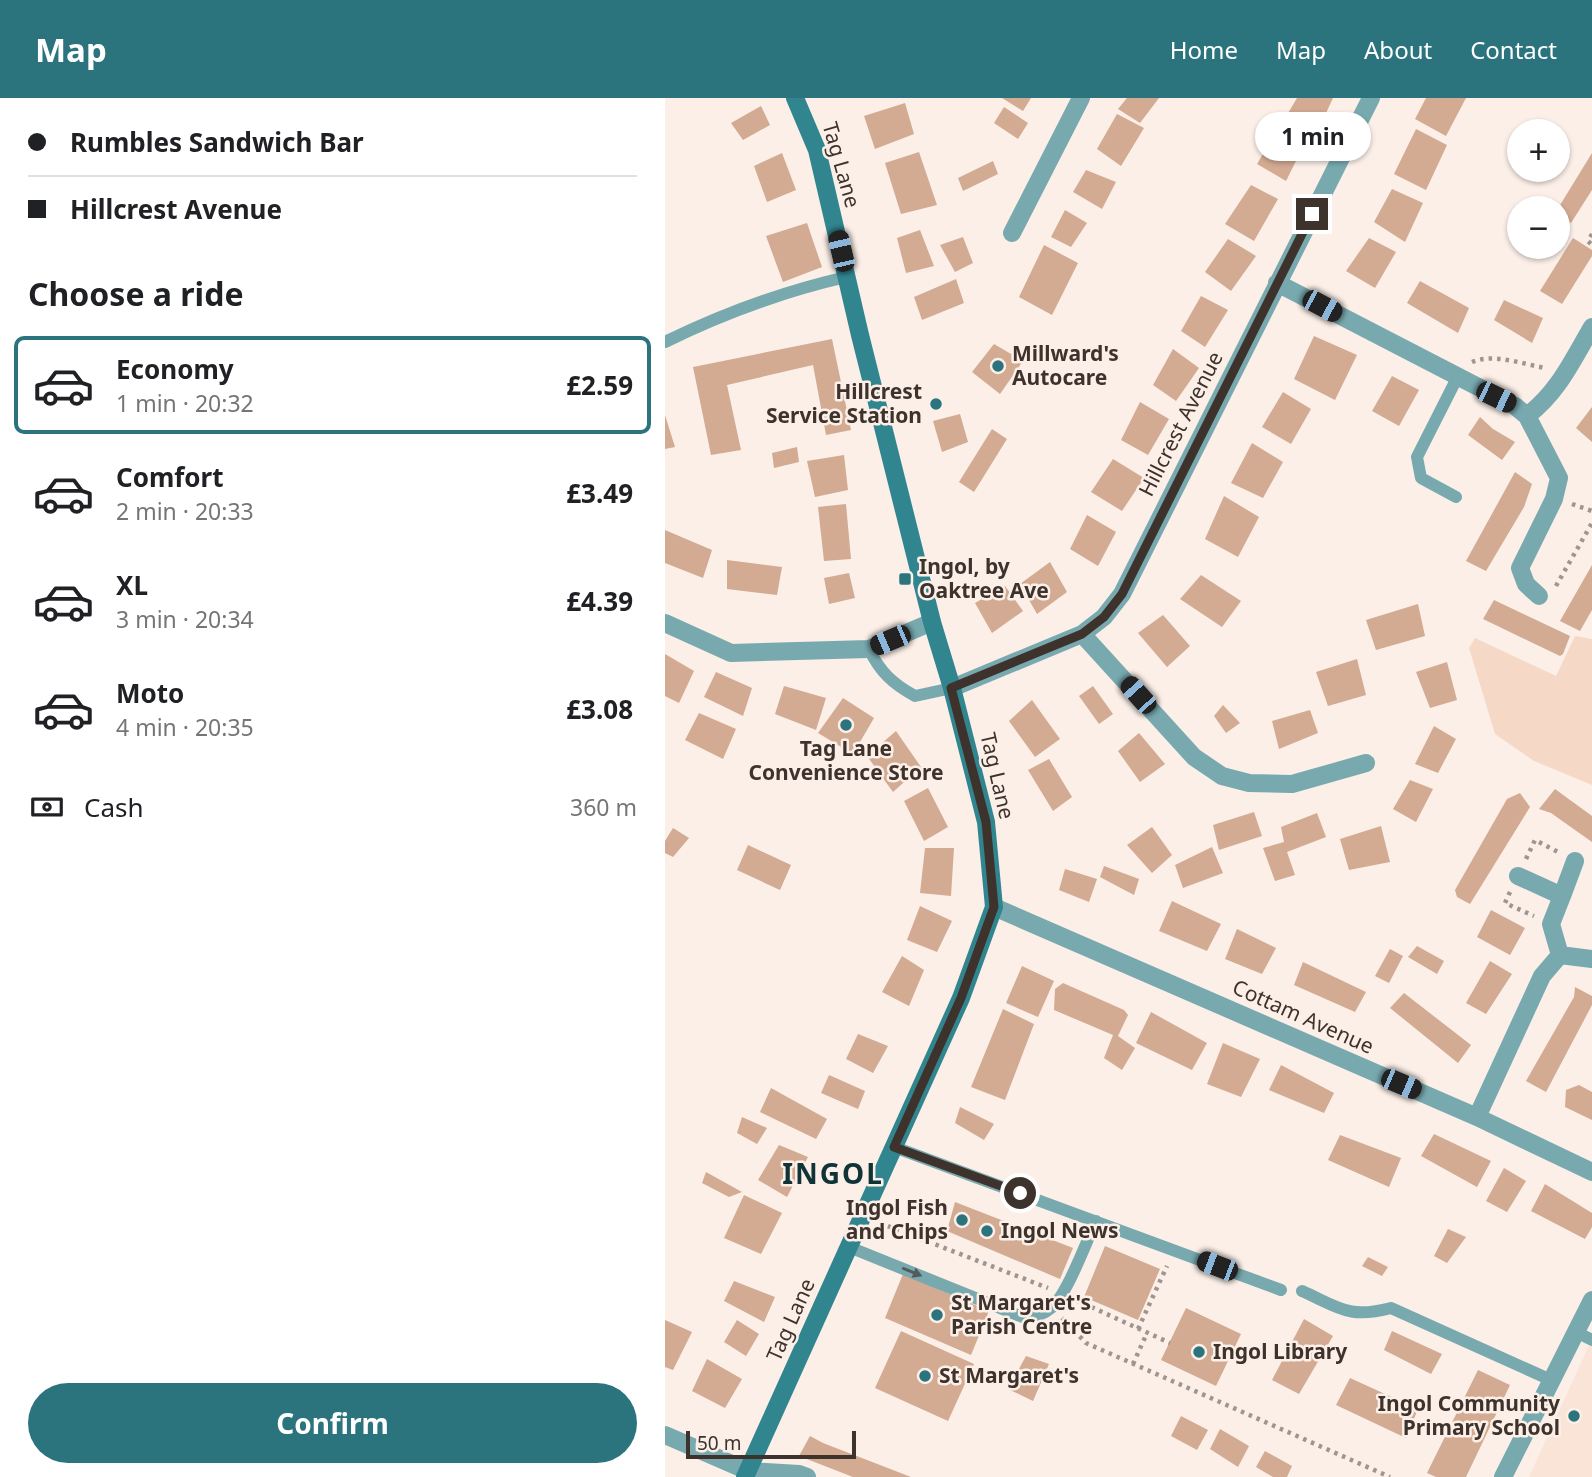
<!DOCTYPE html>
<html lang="en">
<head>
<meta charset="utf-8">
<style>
  body { margin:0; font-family:"Noto Sans",sans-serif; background:#f2f2f2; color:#202124; height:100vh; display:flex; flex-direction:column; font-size:26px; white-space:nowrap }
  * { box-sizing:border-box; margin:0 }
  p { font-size:23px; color:#757577 }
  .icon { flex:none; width:38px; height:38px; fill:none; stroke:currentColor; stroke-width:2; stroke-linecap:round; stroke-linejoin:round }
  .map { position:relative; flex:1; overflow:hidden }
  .side { display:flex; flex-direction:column; background:#fff; width:665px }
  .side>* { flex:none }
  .top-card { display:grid; align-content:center; height:154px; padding:0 28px; background:#fff }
  .buttons { position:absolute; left:842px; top:21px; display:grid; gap:14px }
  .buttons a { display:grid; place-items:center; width:63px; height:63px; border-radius:50%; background:#fff; box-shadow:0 2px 5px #0004; font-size:35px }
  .scale { position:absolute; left:21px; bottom:18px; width:170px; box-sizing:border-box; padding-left:7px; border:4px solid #3e332c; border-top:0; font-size:19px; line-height:24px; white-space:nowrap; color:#3e332c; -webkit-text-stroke:5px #fbefe8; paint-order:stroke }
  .end { position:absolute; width:32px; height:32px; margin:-16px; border:9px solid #3e332c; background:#fff; box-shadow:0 0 0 4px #fff }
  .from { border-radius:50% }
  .bubble { position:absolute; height:49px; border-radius:24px; background:#fff; box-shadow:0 2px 5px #0004; font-size:23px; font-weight:700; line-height:49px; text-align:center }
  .car { position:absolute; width:21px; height:42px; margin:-21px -10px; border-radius:9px; box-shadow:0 0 5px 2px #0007; background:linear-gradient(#222 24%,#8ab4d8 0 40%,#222 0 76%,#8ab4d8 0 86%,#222 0) }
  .top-card b { display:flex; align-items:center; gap:24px; height:66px; font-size:26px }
  .top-card b+b { border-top:2px solid #e0e0e0 }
  .top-card i { width:18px; height:18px; background:#202124 }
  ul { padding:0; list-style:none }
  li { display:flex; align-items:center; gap:21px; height:98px; margin:0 14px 10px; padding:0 14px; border:4px solid transparent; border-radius:10px }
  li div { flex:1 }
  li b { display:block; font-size:26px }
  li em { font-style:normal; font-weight:700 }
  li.active { border-color:#2b747d }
  li>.icon { width:63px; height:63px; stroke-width:1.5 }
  h2 { padding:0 28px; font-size:32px; line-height:84px }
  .pay { display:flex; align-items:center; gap:18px; height:77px; padding:0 28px; font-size:26px }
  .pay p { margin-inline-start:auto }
  .primary-button { display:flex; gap:14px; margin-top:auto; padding:14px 28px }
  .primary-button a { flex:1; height:80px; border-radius:42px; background:#2b747d; color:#fff; font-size:28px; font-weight:700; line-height:80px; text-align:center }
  header { display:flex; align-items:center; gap:42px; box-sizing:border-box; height:98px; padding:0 35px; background:#2b747d; color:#fff }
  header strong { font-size:33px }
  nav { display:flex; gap:38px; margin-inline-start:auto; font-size:24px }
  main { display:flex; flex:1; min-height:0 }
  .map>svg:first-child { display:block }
  .built { fill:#fae4d7 }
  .green { fill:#f6d8c7 }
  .building { fill:#d3aa92 }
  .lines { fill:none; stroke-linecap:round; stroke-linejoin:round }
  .path { stroke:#a0958e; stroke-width:4.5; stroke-dasharray:3.5 5; stroke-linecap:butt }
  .lane { stroke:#78a9af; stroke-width:12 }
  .street { stroke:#78a9af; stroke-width:18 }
  .secondary { stroke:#31858f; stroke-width:18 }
  .oneway { fill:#525c5a }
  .route { stroke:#3e332c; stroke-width:9 }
  .poi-dot { fill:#2b747d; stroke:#fbefe8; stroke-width:2.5 }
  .labels { text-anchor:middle; stroke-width:5; stroke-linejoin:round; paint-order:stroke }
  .street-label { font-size:21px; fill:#3e332c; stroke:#fbefe8 }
  .poi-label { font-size:21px; font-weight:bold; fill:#3e332c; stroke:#fbefe8; text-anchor:start }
  .district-label { font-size:28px; font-weight:bold; letter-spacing:2px; fill:#103337; stroke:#fbefe8 }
</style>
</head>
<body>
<header>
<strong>Map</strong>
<nav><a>Home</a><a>Map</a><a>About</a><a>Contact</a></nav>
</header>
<main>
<section class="side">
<div class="top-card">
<b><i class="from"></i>Rumbles Sandwich Bar</b>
<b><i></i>Hillcrest Avenue</b>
</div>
<h2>Choose a ride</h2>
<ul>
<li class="active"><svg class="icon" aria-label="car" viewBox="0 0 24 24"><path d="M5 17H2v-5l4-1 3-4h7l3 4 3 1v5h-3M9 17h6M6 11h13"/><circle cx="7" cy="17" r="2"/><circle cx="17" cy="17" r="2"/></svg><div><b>Economy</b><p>1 min · 20:32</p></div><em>£2.59</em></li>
<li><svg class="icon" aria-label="car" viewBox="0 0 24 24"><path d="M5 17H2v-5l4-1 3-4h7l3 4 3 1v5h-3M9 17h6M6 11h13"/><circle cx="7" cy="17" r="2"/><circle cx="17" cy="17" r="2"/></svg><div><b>Comfort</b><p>2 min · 20:33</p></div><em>£3.49</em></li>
<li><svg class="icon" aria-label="car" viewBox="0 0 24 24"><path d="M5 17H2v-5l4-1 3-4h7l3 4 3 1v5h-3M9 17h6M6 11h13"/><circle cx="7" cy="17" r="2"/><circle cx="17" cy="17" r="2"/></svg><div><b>XL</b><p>3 min · 20:34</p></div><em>£4.39</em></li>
<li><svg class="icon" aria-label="car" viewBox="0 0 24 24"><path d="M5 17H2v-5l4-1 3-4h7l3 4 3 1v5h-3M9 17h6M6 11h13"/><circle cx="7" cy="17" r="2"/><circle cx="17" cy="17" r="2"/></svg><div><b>Moto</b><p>4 min · 20:35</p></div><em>£3.08</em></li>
</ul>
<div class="pay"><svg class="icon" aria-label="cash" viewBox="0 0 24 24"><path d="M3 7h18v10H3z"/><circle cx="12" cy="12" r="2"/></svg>Cash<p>360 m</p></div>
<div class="primary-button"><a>Confirm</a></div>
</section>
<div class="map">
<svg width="927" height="1379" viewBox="0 0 927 1379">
  <rect width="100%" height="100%" fill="#fbefe8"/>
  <path class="built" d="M927,1242V1379H864L921,1254Z"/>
  <path class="green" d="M910,538L927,541V687L869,663L830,636L804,550L810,540L891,578Z"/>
  <path class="building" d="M337,0H366L358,13Z
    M462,0H494L475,25L453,11Z
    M632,0H668L651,37L619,22Z
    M761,0H801L781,38L750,21Z
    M240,5L249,36L210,51L199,18Z
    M96,8L105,27L78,42L66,25Z
    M339,9L363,25L353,41L329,25Z
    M452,16L479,30L456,68L432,51Z
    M613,30L640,45L621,83L592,66Z
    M751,31L782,47L761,92L729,76Z
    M254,54L272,107L236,116L220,65Z
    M117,55L131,92L102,104L89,68Z
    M927,55V92L906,125L892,117V112Z
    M328,63L333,76L298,93L293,80Z
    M421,72L451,84L437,111L408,94Z
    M586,87L613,101L589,143L560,126Z
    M727,91L758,105L740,144L709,124Z
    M400,112L422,125L406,149L386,139Z
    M142,125L157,169L118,184L101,138Z
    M255,132L269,168L241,175L232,140Z
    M298,139L308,165L290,174L275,147Z
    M704,140L731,154L710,190L681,173Z
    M908,140L927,152V158L897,206L875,193Z
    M563,141L591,158L566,193L540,174Z
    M379,147L413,165L387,217L354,199Z
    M291,181L299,205L257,222L249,199Z
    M755,183L804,210L793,235L742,205Z
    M536,198L563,212L540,249L516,233Z
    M839,202L878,220L867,245L829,222Z
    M649,238L692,257L670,302L629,281Z
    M167,241L186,332L161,337L148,267L62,287L76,352L46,357L28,269Z
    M329,246L358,263L335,296L307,274Z
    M508,251L534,270L511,303L488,287Z
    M727,278L754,292L734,328L707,313Z
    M618,294L646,311L626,346L597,329Z
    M475,304L504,321L483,357L456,342Z
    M927,309V344L911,330Z
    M295,316L303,344L277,354L268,323Z
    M0,317L10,349L0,351Z
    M815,319L828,331L850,344L837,362L803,337Z
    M327,331L342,341L309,394L294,384Z
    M587,345L618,364L598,400L566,385Z
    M132,349L134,364L109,370L107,355Z
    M179,357L183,392L150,399L142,363Z
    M448,361L479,380L457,413L426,394Z
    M850,374L867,386L859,409L821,473L801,463Z
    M559,398L594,419L573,459L540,441Z
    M181,406L186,461L159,463L153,409Z
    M422,417L451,434L433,468L405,451Z
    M0,432L47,452L38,480L0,465Z
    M62,462L117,469L112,497L62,491Z
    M385,464L402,494L372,516L355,486Z
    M927,467V512L915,533L895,523Z
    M184,475L190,500L164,506L159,480Z
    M536,477L576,503L557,529L515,501Z
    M340,488L358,513L327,535L310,505Z
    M829,502L905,538L898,556L895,558L818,521Z
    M753,506L760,538L711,552L701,522Z
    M498,517L525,548L502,569L473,535Z
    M0,556L29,573L14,605L0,598Z
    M692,561L701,597L663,608L651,574Z
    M782,564L792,602L765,610L751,574Z
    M51,574L87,590L78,618L39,599Z
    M119,588L161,600L151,632L110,616Z
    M428,588L448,616L434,626L414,598Z
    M178,600L209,620L188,656L153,635Z
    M367,602L395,641L370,659L344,623Z
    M558,607L575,625L561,635L549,618Z
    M645,612L653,635L614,651L607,623Z
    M34,615L71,631L58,661L20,642Z
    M769,628L791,641L773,675L750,666Z
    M231,633L256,669L228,694L202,658Z
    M474,635L500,666L475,684L453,653Z
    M384,661L407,699L388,713L363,672Z
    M745,682L768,691L751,724L728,711Z
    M263,690L283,729L259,743L239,703Z
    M890,691L927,718V744L886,715L874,711Z
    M855,695L865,709L805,806L792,799L790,792L842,701Z
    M589,714L597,738L554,752L548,727Z
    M652,715L661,739L622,754L630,777L610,783L598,750L619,744L616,729Z
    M716,728L725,764L684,772L675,741Z
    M487,729L507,757L487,775L462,747Z
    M8,730L24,740L8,759L0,755V743Z
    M83,747L126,767L115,792L72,772Z
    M547,749L558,775L518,790L510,767Z
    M260,750H289L286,798L255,795Z
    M439,768L474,781L469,797L435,779Z
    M400,771L432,781L424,804L394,792Z
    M507,803L556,826L542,853L494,833Z
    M255,808L287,823L272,854L242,842Z
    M826,812L860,830L845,857L812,839Z
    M572,831L611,850L597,876L560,861Z
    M752,848L779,863L772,876L743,859Z
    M725,851L738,858L724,885L710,878Z
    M237,858L259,872L244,908L217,894Z
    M825,863L847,876L821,916L801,905Z
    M638,864L701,894L690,914L629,887Z
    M357,868L389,883L373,919L341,905Z
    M398,885L459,912L463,917L453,938L470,950L457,972L439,960L448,937L389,912L390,891Z
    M910,889L927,898V907L881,994L861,983L909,899Z
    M739,895L806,947L793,965L725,910Z
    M338,911L369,926L340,1002L306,989Z
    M486,914L542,945L527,972L471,945Z
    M193,936L223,948L208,975L181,961Z
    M558,945L595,961L576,999L542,986Z
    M616,967L669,995L659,1015L604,992Z
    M164,977L200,993L193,1011L156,995Z
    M914,987L927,994V1022L900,1009L901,992Z
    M106,990L162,1021L151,1041L95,1014Z
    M295,1009L329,1026L319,1042L290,1025Z
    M77,1019L102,1030L92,1046L72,1035Z
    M769,1036L826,1063L812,1089L756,1058Z
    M675,1037L736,1060L724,1089L663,1062Z
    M114,1047L143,1059L122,1099L93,1082Z
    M839,1070L861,1083L842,1114L821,1103Z
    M41,1074L77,1094L64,1099L37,1085Z
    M880,1086L927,1115V1129L920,1141L866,1113Z
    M79,1097L117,1115L96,1156L59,1140Z
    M290,1104L408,1150L395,1181L282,1133Z
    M783,1131L801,1139L782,1165L769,1158Z
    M440,1148L495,1171L473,1222L419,1199Z
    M703,1159L723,1169L717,1178L697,1168Z
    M238,1176L324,1213L306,1257L220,1220Z
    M69,1183L110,1199L99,1224L59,1203Z
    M521,1210L576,1236L551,1288L496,1262Z
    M639,1221L668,1238L634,1296L607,1282Z
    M0,1222L27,1234L8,1272L0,1269Z
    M72,1222L94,1236L81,1258L59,1244Z
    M236,1233L309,1266L283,1323L210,1290Z
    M727,1233L777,1256L766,1276L719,1252Z
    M361,1258L384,1266L368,1303L343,1291Z
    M42,1261L77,1281L60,1310L27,1293Z
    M813,1272L845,1287L801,1379H771L762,1375Z
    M685,1280L753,1311L741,1340L671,1307Z
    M516,1318L543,1332L532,1352L506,1338Z
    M555,1331L584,1348L573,1369L545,1351Z
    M145,1338L158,1345L246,1379H188L134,1358Z
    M600,1353L627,1368L622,1379H608L591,1369Z"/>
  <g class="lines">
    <path class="path" d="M927,136L923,143L927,147
      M807,264C829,255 858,266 880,270
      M907,406L927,413
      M891,488L927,425
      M861,761L870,742L893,754
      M845,794L840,805L869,818
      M215,1125L383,1190
      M411,1202L505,1245
      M397,1220L421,1245L725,1379
      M473,1231L502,1168
      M468,1266L482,1235"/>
    <path class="lane" d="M0,244C61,214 116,194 181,179
      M791,399L756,380L752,359L792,280
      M204,551C215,574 228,586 250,598L287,590
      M229,1049L616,1192
      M184,1149L360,1220C370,1218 378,1217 386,1210C402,1197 421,1144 431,1123
      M637,1193C675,1210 684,1221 726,1210L886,1282
      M911,1234L927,1242"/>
    <path class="street" d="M347,135L416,0
      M612,185L850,308L862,318L894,380L889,401L855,470L861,486L874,498
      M862,318C894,293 907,263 927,229
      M0,525L66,555L204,551L267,524
      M417,536L529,659L557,678L584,685L627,686L701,665
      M287,590L417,536L439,519L457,496L706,0
      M853,778L897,798L910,763
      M329,809L812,1019L927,1074
      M895,857L886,826L897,798
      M812,1019L877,878L895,857L927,861
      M0,1337L83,1373L134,1376L142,1379
      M838,1379L927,1202"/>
    <path class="secondary" d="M80,1379L296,900L329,809L321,724L287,590L267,524L195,237L152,52L130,0"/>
  </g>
  <defs><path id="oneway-solid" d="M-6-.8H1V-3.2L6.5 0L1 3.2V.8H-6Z" transform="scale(1.75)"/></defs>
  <use class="oneway" href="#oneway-solid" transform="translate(247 1174) rotate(22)"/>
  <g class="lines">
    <path class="route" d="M355,1095L229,1049L296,900L329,809L321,724L286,590L417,536L439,519L457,496L647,116"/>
  </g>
  <g class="poi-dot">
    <circle cx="333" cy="268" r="7"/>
    <circle cx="271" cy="306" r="7"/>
    <rect x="233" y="474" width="14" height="14" rx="3.5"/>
    <circle cx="181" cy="627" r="7"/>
    <circle cx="297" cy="1122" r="7"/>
    <circle cx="322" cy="1133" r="7"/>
    <circle cx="272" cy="1217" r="7"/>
    <circle cx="534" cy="1254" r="7"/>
    <circle cx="260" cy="1278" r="7"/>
    <circle cx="909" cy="1318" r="7"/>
  </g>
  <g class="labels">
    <g class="street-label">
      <text transform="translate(176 67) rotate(74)" y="7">Tag Lane</text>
      <text transform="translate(516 326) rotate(-63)" y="7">Hillcrest Avenue</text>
      <text transform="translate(332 678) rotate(77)" y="7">Tag Lane</text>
      <text transform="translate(638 919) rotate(24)" y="7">Cottam Avenue</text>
      <text transform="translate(126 1222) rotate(-66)" y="7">Tag Lane</text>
    </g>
    <g class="poi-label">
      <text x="347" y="263">Millward's<tspan x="347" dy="24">Autocare</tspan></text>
      <text x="257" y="301" text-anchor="end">Hillcrest<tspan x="257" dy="24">Service Station</tspan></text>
      <text x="254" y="476">Ingol, by<tspan x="254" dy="24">Oaktree Ave</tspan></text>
      <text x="181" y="658" text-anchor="middle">Tag Lane<tspan x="181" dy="24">Convenience Store</tspan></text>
      <text x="283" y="1117" text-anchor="end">Ingol Fish<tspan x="283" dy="24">and Chips</tspan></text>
      <text x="336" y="1140">Ingol News</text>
      <text x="286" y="1212">St Margaret's<tspan x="286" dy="24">Parish Centre</tspan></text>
      <text x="548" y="1261">Ingol Library</text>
      <text x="274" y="1285">St Margaret's</text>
      <text x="895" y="1313" text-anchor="end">Ingol Community<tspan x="895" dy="24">Primary School</tspan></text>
    </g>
    <g class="district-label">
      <text x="168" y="1086">INGOL</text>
    </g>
  </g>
</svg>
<div class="buttons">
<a>+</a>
<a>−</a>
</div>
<div class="scale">50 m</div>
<i class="end from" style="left:355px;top:1095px"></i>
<i class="end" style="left:647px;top:116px"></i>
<div class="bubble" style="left:590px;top:14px;width:116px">1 min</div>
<i class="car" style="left:176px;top:153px;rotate:347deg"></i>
<i class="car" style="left:657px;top:208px;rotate:118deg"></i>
<i class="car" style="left:831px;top:299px;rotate:116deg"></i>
<i class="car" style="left:225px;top:542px;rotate:247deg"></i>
<i class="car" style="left:473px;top:597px;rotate:318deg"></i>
<i class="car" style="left:736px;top:986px;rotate:113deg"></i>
<i class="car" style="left:552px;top:1168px;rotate:291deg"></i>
</div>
</main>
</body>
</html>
